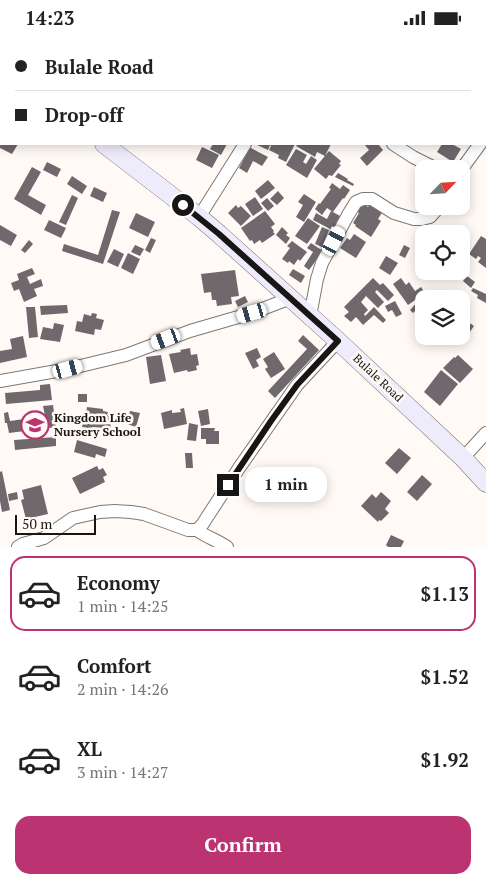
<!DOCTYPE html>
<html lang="en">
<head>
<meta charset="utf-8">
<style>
  body { margin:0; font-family:"PT Serif",serif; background:#f6f6f6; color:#222; height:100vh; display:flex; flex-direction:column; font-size:19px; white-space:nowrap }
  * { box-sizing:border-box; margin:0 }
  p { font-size:16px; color:#767676 }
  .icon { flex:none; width:28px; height:28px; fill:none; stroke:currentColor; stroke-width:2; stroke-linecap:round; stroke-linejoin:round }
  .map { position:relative; height:512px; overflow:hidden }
  .drawer { display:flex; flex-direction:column; background:#fff; flex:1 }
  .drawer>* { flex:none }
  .guide { position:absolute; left:0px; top:0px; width:486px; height:110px; box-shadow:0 2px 12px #0003; display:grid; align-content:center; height:110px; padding:0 15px; background:#fff }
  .needle { width:32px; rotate:65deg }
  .fabs { position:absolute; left:415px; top:125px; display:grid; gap:10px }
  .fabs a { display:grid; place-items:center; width:55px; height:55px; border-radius:10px; background:#fff; box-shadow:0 2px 12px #0003; font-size:25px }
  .scale { position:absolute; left:15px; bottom:12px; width:81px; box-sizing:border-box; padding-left:5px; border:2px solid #181614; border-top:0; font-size:14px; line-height:18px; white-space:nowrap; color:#181614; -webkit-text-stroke:4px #fffaf5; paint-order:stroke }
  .end { position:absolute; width:22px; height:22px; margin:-11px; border:6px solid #181614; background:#fff; box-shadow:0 0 0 2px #fff }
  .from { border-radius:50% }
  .bubble { position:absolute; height:35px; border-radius:15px; background:#fff; box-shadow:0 2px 12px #0003; font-size:16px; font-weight:700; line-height:35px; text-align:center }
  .car { position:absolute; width:15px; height:30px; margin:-15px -8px; border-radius:6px; box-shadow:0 0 4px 1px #0007; background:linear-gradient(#fff 24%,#345 0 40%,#fff 0 76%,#345 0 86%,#fff 0) }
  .guide b { display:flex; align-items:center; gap:18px; height:48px; font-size:19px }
  .guide b+b { border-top:1px solid #e0e0e0 }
  .guide i { width:12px; height:12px; background:#222 }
  ul { padding:9px 0 0; list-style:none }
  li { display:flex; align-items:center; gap:15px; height:75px; margin:0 10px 8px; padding:0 5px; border:2px solid transparent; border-radius:15px }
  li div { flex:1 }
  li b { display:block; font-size:19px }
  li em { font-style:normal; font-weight:700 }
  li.selected { border-color:#bb3371 }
  li>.icon { width:45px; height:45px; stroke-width:1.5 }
  .button { display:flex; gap:10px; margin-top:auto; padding:10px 15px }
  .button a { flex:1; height:58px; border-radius:15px; background:#bb3371; color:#fff; font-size:20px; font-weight:700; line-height:58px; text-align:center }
  .status { display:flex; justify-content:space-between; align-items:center; height:35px; padding:0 25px; background:#fff; direction:ltr }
  .status svg { height:14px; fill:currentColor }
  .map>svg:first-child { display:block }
  .building { fill:#6f686c }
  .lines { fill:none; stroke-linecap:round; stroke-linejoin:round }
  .street-casing { stroke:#7e7873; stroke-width:14 }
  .secondary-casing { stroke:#7e7873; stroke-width:19 }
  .street { stroke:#fff; stroke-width:12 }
  .secondary { stroke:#eeebfb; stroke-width:18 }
  .route { stroke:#181614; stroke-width:6 }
  .labels { text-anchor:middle; stroke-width:5; stroke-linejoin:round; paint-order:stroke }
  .street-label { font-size:12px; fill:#181614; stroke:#fffaf5 }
  .poi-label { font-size:12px; font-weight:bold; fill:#181614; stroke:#fffaf5; text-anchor:start }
</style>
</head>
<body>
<div class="status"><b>14:23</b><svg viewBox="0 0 49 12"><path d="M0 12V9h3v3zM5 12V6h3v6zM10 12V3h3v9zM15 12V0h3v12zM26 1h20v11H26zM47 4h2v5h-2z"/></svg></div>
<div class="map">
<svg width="486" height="512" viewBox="0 0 486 512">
  <rect width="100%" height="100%" fill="#fffaf5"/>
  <path class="building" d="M0,109H18L12,119L0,113Z
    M213,109H227L221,120L210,114Z
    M255,109H295L286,127L278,123L279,120L269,115L271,111L270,110L268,115Z
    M298,109H331L325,121L317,117L315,122L296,111Z
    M364,109H378L383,115L367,131L360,123L369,115Z
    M442,109H452L461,114L453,127L437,117Z
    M202,112L219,120L212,133L196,125Z
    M249,112L268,122L262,131L253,126L247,138L239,133L248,116Z
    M296,114L307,120L303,127L306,129L311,121L317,125L307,143L286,130Z
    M329,116L341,126L339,129L341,130L332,141L329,140L326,144L314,134Z
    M47,127L61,134L57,142L43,135Z
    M32,132L41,137L28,160L46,170L41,180L14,164Z
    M338,138L348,144L347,145L354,149L353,151L335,142Z
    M72,141L87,151L82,159L67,149Z
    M268,145L275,153L261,164L255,156Z
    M332,148L340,154L343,150L350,155L344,164L343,163L333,177L327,173L322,180L315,174L319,168L320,169L331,154L329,153Z
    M94,152L107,158L103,167L90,161Z
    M278,156L284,163L277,170L270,164Z
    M304,159L316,167L304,187L296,182L303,170L298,167Z
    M72,160L78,163L66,190L59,187Z
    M255,162L263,174L253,181L245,169Z
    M267,163L274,171L268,176L261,168Z
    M362,168L368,172L371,168L383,176L378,184L381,186L371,202L355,191L356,190L353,188L359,178L356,176Z
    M236,170L238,173L241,171L251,181L241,191L228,178Z
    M112,175L120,177L103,229L62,216L64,209L98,220Z
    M265,176L275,189L271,192L274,196L273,197L275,199L262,208L260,205L254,209L252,205L250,206L241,193Z
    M331,176L342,182L336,193L332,191L330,194L313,185L316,178L327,184Z
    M136,178L155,187L148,202L129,193Z
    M308,183L320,191L307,209L295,201Z
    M49,185L66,193L61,203L44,195Z
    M0,190L17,200L11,211L0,205Z
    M455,190L467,196L466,198L469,200L465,206L463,205L461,208V199H444L447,193L452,196Z
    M282,192L288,198L286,200L290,203L286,209L276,200Z
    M322,192L329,195L322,212L315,209Z
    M354,199L366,207L356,223L340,213L347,203L350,205Z
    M481,201L486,204V233L478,227L481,223L478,221L476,224L469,219Z
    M151,203L156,205L150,218L145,215Z
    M29,205L33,209L25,218L21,215Z
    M292,206L307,217L300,226L298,224L294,230L289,226L288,228L282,224L290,213L287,211Z
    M311,208L323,216L309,235L304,231L313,217L307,213Z
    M135,210L144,214L140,221L131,217Z
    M404,210L410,213L405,223L399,220Z
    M114,214L124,219L118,232L107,227Z
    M128,218L140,224L133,239L121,233Z
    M386,221L398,228L390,240L379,233Z
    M32,233L35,239L27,242L30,249L41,244L43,251L34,254L37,261L24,267L19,254L14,256L11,248L19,245L17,239Z
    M293,234L305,241L301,248L289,240Z
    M235,235L239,261L231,262L232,269L217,271L216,265H212L211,257L204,258L201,239Z
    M467,241L475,247L471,253L463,246Z
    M373,243L380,250L383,248L394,260L388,266L377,255L375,257L384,267L378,273L366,261L361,267L368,275L364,279L365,281L374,272L386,285L383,288L374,280L363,290L356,282L351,287L344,281L349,277L344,272Z
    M401,243L406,250L409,247L415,256L421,252L425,258L408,270L393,249Z
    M473,253L486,259V268L477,263L478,260L471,256Z
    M245,261L248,267L238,272L235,266Z
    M421,263L424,266V282L416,275L413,278L410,275Z
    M395,266L402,279L396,282L392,275L388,277L385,271Z
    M67,270L68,278L41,280L40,271Z
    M26,272H35L38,302L29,303Z
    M92,278L97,279L96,283L104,285L101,295L95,294L94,300L75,296L77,286L82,287L84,279L91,281Z
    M461,282L474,291L465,304L461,301Z
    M54,288L64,290L60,307L40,304L43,292L53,294Z
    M303,300L319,315L275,363L268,356L307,314L298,306Z
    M23,301L27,322L0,328V316L12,314L10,304Z
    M190,313L191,320L197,319L199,330L196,331L197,335L188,337L187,335L174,338L169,319L181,317L180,315Z
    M257,313L261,322L256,325L259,331L253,334L245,318Z
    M274,317L285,334L271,343L265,334L268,332L263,324Z
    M161,320L166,346L150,349L146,322Z
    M458,320L473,334L460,348L443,333L454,322L455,323Z
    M441,335L458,349L440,371L424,357Z
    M50,349L52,365L6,369L5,358L40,355V350Z
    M78,359H87V367H78Z
    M53,370L56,392L9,398L7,388H5L4,378L8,377L10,386L45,381L43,371Z
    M87,372L103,374V376L112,378L110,395L93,392V394L82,392L84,379L86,380Z
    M184,373L187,389L164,394L161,378L172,375V378L181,377L180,374Z
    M208,374L210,389L201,391L198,376Z
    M130,376L140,378L136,392L127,389Z
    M189,388L198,390L196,406L187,405Z
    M201,393H215L214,396H219V409H206V404H201Z
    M56,402V411L15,415L14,405Z
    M77,405L107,414L105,422L96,419L95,423L74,417Z
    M399,413L411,423L397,439L385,428Z
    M185,418H192L193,433H186Z
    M97,431L99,435L103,433L107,440L103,442L105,447L80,459L72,443Z
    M2,436L10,475L2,477L0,466V437Z
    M422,440L432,449L417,466L407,457Z
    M41,450L48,479L26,484L21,465L24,464L22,455Z
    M17,457L18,464L9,466L8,459Z
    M381,457L391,466L385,474L389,478L381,486L379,485L378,487L361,471L372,459L376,463Z
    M391,500L404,506L401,512H388L386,510Z"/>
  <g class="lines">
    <g class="street-casing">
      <path id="street" d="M204,0L205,1
        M155,1L156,0
        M285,1L286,0
        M0,65H1
        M393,109L413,122L437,134
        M461,135L480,109
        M199,182L240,117L245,109
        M310,281L317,244L322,228L348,180L356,167L363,164H372L394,178L414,184H422L430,182L440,171
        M0,346L68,334L126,320L190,296L252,278L291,263
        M463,423L486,398
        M197,495C206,502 217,505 227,512
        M18,512L23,509L44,503L73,483L100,477L115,476L131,477L144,479L188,495H197L202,490L239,433L297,350L338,306"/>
    </g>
    <g class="secondary-casing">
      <path id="secondary" d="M0,18L1,20
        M104,109L199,182L219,199L338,306L463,423L486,448"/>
    </g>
    <use href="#street" class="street"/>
    <use href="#secondary" class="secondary"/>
  </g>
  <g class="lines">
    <path class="route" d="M183,170L219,199L338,306L297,350L271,386L228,450"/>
  </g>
  <defs>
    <g id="school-ring" transform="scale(1.4375)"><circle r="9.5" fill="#fffaf5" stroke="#bb3371" stroke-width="1.5"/><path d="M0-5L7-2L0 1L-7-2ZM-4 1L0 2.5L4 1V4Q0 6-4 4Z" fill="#bb3371"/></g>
  </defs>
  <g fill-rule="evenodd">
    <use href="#school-ring" x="35" y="390"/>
  </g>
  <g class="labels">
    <g class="street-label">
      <text transform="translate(378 343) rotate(43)" y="4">Bulale Road</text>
    </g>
    <g class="poi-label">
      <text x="54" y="387">Kingdom Life<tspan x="54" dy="14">Nursery School</tspan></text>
    </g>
  </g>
</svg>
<div class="fabs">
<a><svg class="needle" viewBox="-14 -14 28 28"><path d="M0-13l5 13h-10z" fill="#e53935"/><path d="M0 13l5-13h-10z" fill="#767676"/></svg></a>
<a><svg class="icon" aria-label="locate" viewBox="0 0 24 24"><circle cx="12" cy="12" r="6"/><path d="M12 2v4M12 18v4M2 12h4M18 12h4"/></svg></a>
<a><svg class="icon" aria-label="layers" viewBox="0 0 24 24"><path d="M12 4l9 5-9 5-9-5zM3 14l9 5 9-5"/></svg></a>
</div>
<div class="scale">50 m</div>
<i class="end from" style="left:183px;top:170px"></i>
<i class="end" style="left:228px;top:450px"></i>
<div class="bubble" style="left:245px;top:432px;width:82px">1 min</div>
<i class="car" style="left:334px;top:206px;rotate:28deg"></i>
<i class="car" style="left:252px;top:278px;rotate:254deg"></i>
<i class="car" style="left:166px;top:304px;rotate:249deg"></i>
<i class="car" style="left:68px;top:334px;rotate:75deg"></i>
<div class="guide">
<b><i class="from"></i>Bulale Road</b>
<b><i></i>Drop-off</b>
</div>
</div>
<section class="drawer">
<ul>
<li class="selected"><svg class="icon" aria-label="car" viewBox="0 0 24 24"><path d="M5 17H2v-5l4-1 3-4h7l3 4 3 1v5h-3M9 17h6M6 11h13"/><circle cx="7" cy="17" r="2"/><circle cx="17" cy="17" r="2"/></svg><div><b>Economy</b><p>1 min · 14:25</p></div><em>$1.13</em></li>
<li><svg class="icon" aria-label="car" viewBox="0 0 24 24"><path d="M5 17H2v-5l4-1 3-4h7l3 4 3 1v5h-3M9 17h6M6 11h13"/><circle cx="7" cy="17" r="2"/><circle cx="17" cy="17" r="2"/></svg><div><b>Comfort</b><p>2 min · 14:26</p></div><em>$1.52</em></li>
<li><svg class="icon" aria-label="car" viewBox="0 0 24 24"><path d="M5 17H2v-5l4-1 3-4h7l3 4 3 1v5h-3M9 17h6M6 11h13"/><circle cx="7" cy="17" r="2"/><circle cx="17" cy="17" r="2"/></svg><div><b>XL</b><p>3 min · 14:27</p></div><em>$1.92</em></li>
</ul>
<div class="button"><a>Confirm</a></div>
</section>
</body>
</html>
